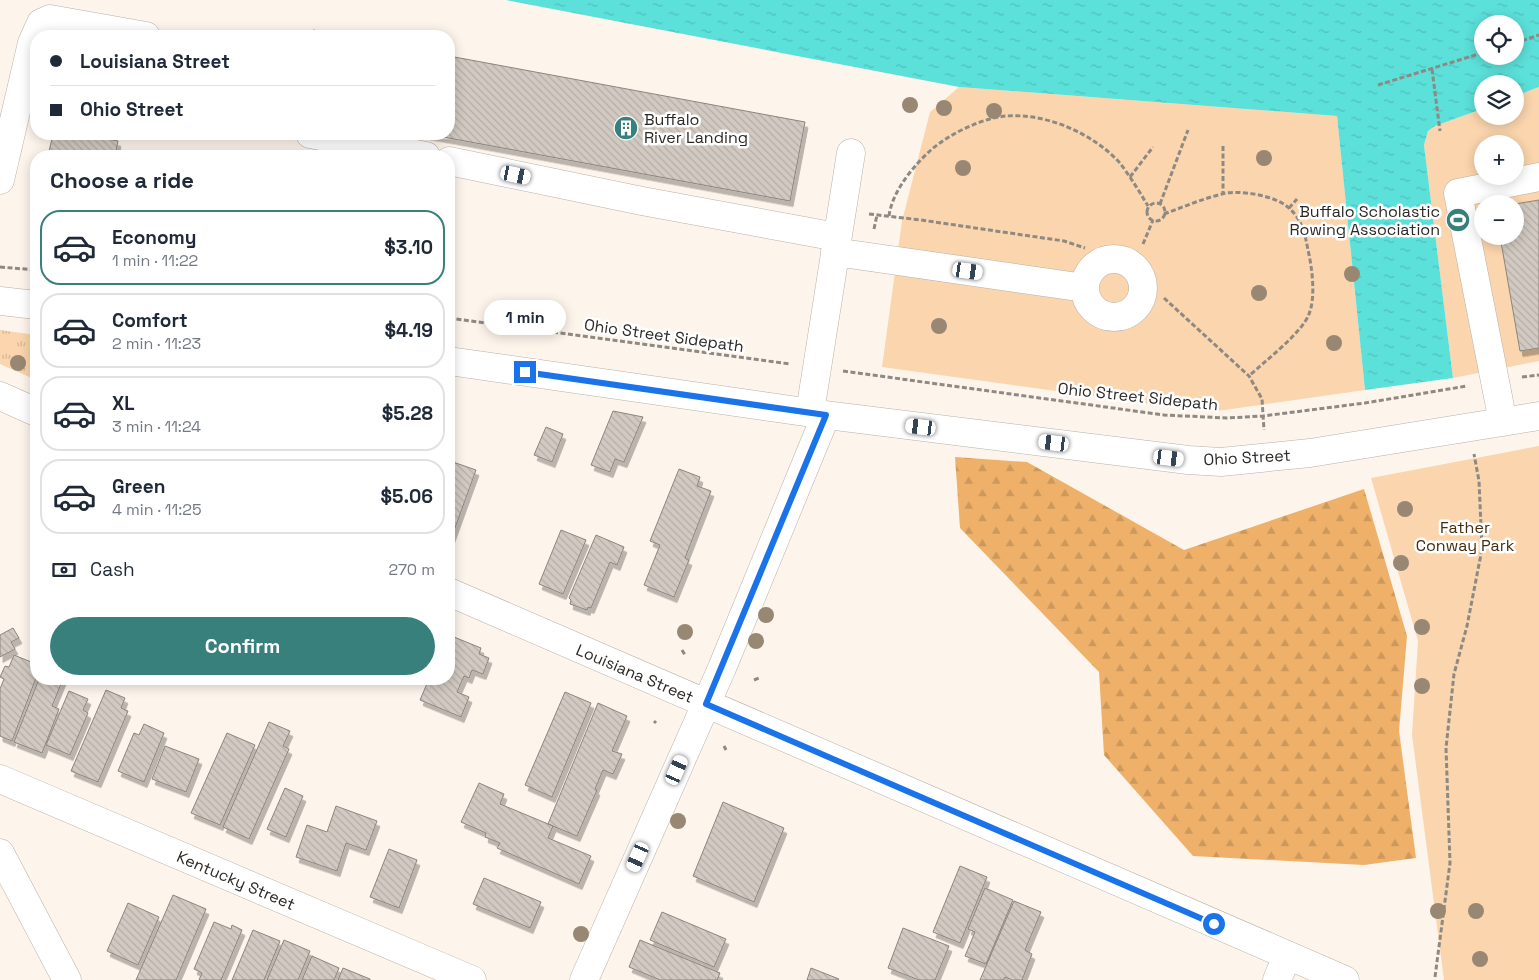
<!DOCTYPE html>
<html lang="en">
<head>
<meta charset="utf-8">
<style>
  body { margin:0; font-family:"Space Grotesk",sans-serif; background:#f6f6f7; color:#1f2937; height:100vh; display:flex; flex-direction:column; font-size:19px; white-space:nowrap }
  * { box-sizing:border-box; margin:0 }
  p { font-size:16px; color:#747a83 }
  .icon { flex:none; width:28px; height:28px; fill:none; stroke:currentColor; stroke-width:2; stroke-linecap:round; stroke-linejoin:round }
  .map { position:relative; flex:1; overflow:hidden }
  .panel { position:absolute; left:30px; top:150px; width:425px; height:535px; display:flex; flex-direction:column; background:#fff; border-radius:20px; box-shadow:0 2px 12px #0003 }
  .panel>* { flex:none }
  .banner { position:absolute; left:30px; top:30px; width:425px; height:110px; border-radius:20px; box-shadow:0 2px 12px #0003; display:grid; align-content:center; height:110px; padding:0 20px; background:#fff }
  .tools { position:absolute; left:1474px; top:15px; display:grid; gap:10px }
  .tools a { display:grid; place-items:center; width:50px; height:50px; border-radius:50%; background:#fff; box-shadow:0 2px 12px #0003; font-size:25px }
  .end { position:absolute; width:22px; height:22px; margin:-11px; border:6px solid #1a73e8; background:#fff; box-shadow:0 0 0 2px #fff }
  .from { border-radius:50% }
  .bubble { position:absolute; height:35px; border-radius:18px; background:#fff; box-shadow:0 2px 12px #0003; font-size:16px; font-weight:800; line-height:35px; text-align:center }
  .car { position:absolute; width:15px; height:30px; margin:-15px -8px; border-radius:6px; box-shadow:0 0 4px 1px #0007; background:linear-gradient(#fff 24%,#345 0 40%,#fff 0 76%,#345 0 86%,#fff 0) }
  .banner b { display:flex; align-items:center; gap:18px; height:48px; font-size:19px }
  .banner b+b { border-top:1px solid #e0e1e3 }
  .banner i { width:12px; height:12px; background:#1f2937 }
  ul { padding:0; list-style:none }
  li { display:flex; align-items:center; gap:15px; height:75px; margin:0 10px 8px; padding:0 10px; border:2px solid #e0e1e3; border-radius:20px }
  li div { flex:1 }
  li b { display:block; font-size:19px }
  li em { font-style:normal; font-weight:800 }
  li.current { border-color:#38807c }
  li>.icon { width:45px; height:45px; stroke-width:1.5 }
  h2 { padding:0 20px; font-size:22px; line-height:60px }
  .pay { display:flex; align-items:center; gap:12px; height:55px; padding:0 20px; font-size:19px }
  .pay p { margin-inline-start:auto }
  .action { display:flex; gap:10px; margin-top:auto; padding:10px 20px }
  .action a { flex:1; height:58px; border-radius:30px; background:#38807c; color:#fff; font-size:20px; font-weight:800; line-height:58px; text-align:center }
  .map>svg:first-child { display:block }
  .grass { fill:url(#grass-tufts) }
  .forest { fill:url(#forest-firs) }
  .park { fill:#fad5ad; fill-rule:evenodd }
  .water { fill:url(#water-ripples); fill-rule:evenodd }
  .building { fill:url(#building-back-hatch); stroke:#8c857d; filter:url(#shadow) }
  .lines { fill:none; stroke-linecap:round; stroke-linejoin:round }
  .minor-casing { stroke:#b8b0a8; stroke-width:29 }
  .path { stroke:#8e8983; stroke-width:3; stroke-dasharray:5 2.5; stroke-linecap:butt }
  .minor { stroke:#fff; stroke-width:28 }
  .tree { fill:#988772 }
  .route { stroke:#1a73e8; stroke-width:6 }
  .labels { text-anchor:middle; stroke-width:5; stroke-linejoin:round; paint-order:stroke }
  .poi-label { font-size:16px; fill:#2b2825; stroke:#fff; text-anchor:start }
  .street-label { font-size:16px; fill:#2b2825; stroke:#fff }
  .park-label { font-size:16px; fill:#462d0e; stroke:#fff }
</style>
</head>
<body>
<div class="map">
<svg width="1539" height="980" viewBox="0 0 1539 980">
  <defs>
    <pattern id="grass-tufts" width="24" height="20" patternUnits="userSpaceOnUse" patternTransform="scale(1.25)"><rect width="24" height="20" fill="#fad5ad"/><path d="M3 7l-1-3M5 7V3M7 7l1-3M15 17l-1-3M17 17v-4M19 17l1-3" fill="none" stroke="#d6b795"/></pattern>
    <pattern id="forest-firs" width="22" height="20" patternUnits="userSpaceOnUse" patternTransform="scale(1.25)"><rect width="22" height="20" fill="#efb169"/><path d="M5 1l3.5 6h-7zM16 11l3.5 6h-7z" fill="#cd985b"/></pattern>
    <pattern id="water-ripples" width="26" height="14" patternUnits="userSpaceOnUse" patternTransform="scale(1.25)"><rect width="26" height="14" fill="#5ce0da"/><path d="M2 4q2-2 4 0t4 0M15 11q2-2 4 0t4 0" fill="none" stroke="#50c0bb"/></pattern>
    <pattern id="building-back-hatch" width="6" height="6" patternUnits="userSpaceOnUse" patternTransform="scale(1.25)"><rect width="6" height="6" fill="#d2cac2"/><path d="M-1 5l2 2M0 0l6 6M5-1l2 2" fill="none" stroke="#b4aea7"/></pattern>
    <filter id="shadow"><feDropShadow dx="3" dy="5.5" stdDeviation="0" flood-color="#0004"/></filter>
  </defs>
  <rect width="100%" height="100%" fill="#fdf5ec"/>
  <path class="grass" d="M0,330L36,335V380L0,364Z"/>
  <path class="forest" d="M955,457L1027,462L1184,550L1364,489L1407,636L1399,731L1416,858L1364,865L1193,856L1104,755L1099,672L960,528Z"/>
  <path class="park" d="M959,87L1337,116L1365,390L1210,412L882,367L902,221L930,112Z
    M1539,87V361L1453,378L1424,145L1428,131L1435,126L1482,109V116H1515V96ZM1482,144H1515V176H1482ZM1482,204H1515V236H1482Z
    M1539,446V980H1444L1412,735L1418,641L1371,478Z"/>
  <path class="water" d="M506,0H1539V87L1515,96V84H1482V109L1435,126L1428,131L1424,145L1453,378L1365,390L1337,116L959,87ZM1482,24H1515V56H1482Z"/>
  <path class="building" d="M313,30L345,36H311Z
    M449,56L805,122L790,201L427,134H449Z
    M53,134H82L118,141L115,156H48Z
    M1539,200V348L1520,351L1500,236H1515V204Z
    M613,411L643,417L624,462L615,459L610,472L591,465Z
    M546,427L563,434L552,462L534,455Z
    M453,462L476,470L451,539H449V472Z
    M679,469L700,477L697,486L711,491L685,558L689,560L674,597L644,585L660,545L650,541Z
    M561,530L586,540L563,594L539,584Z
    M596,535L624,547L617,565L610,562L591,608L588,607L587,610L570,604L571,600L569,598Z
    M13,628L19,638L11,642L15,649L0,657V635Z
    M449,635L481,648L479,654L489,658L483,674L472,670L469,678L464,676L457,692L469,697L461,717L420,700L429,679H449Z
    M14,655L36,664V678L12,741L0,736V689L4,679L0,677L5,666L9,667Z
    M39,679H63L52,706L59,709L42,753L14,742Z
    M106,690L125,698L121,708L128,711L98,782L71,771Z
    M69,691L88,699L83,710L88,713L70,755L46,745Z
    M565,692L591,703L552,797L525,785Z
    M598,703L627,716L612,751L622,754L613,774L603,770L595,789L597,790L577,836L548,824Z
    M269,722L290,731L283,746L289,749L249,839L223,827Z
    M144,724L164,733L144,782L118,771L134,733L139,735Z
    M227,733L255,745L220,825L191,813Z
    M165,746L199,759L186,792L152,779Z
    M479,783L504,794L500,804L553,826L548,838L591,856L579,884L497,848L500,843L485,837L486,833L461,822Z
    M285,788L303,796L286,837L267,829Z
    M723,802L784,828L754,902L693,876Z
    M336,806L377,821L366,850L346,843L337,871L296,857L307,825L327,832Z
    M389,849L417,860L399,908L370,897Z
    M960,866L987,877L960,943L933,932Z
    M484,878L541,902L530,928L473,904Z
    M985,888L1013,900L986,964L965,956L975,932L968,929Z
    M173,895L206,909L176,980H136Z
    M1014,901L1041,912L1025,950L1032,954L1022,980H1012L1005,977L1003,980H980Z
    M128,903L159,917L138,965L107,951Z
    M662,912L726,939L714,967L650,940Z
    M214,922L231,929L232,925L242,930L221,980H199L202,973L194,969Z
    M903,928L949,946L935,980H919L888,968Z
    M253,930L280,941L264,980H232Z
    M284,940L310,951L298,980H267Z
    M640,940L720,973L717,980H660L629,967Z
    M312,956L339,968L334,980H302Z
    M343,968L370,979V980H338Z
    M811,968L839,979L838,980H807Z"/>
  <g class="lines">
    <g class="minor-casing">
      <path id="minor" d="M310,134L426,156
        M449,161L642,201L837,237
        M0,180L32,43L41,23L50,19L146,36
        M835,252L1085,288
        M1085 288a29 29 0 1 1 58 0a29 29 0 1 1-58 0Z
        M0,301L36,305
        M449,361L826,415L1188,460L1221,462L1310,453L1539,416
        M0,396L36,412
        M810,412L851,153
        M1503,422L1458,193L1539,177
        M449,592L1345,980
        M0,779L472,980
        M0,853L67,980
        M584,980L722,668L826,415
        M1277,980L1287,956"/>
    </g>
    <path class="path" d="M1515,43L1539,35
      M1432,69L1440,131
      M1378,85L1482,53
      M1223,146V193
      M1130,177L1153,147
      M1147 212a9 9 0 1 1 18 0a9 9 0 1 1-18 0Z
      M1160,204L1188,130
      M1289,208L1297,199
      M869,214L921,220L1064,241L1085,248
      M1164,214C1183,207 1202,199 1222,194C1239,189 1278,196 1290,209C1302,220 1305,234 1308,250C1312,267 1316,297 1309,314C1302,333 1265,361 1249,376
      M889,216C892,192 913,166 931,150C949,134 982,118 1006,116C1046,113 1092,133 1119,162C1130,176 1139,191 1148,206
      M874,229L877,215
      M1143,244L1153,220
      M0,267L36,270
      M1164,298L1249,376L1262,399L1264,430
      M449,318L790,364
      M843,371L1164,415L1227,418L1263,416L1365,403L1467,386
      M1522,377L1539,375
      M682,650L685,655
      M754,680L759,678
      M654,723L656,721
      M724,746L726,750
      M1435,977L1450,863L1446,748L1454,674L1467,626L1482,549L1479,481L1474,454"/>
    <use href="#minor" class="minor"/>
  </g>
  <g class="tree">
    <circle cx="910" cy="105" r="8"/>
    <circle cx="944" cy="108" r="8"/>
    <circle cx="994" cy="111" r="8"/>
    <circle cx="1264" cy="158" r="8"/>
    <circle cx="963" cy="168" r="8"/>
    <circle cx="1352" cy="274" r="8"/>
    <circle cx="1259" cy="293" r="8"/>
    <circle cx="939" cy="326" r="8"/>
    <circle cx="1334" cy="343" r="8"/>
    <circle cx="18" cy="363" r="8"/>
    <circle cx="1405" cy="509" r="8"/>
    <circle cx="1401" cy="563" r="8"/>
    <circle cx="766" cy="615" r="8"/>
    <circle cx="1422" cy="627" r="8"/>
    <circle cx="685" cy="632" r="8"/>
    <circle cx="756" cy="641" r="8"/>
    <circle cx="1422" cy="686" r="8"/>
    <circle cx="678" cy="821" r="8"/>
    <circle cx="1438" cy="911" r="8"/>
    <circle cx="1476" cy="911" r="8"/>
    <circle cx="581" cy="934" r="8"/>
    <circle cx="1480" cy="959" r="8"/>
  </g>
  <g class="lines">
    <path class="route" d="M525,372L826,415L706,704L1214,924"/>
  </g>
  <defs>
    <g id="building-disc" transform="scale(1.25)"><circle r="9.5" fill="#38807c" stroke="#fff"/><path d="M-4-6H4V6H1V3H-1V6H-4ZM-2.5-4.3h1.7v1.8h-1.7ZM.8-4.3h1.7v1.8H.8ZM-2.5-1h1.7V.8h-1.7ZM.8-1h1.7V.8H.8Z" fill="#fff"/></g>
    <g id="stadium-disc" transform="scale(1.25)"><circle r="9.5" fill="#38807c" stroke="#fff"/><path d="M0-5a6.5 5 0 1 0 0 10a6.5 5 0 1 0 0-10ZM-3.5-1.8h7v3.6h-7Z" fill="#fff"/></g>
  </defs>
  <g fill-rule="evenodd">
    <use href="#building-disc" x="626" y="128"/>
    <use href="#stadium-disc" x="1458" y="220"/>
  </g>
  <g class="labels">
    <g class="poi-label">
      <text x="644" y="125">Buffalo<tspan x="644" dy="18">River Landing</tspan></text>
      <text x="1440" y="217" text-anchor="end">Buffalo Scholastic<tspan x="1440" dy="18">Rowing Association</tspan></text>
    </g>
    <g class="street-label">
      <text transform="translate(664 335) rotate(8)" y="6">Ohio Street Sidepath</text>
      <text transform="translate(1138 396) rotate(6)" y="6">Ohio Street Sidepath</text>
      <text transform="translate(1247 457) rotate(-3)" y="6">Ohio Street</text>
      <text transform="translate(635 673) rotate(23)" y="6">Louisiana Street</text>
      <text transform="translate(236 880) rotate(23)" y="6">Kentucky Street</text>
    </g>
    <g class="park-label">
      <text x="1465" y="533">Father<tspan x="1465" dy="18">Conway Park</tspan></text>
    </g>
  </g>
</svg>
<div class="tools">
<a><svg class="icon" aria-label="locate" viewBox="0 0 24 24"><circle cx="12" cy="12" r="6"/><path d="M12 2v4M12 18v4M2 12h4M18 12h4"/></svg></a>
<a><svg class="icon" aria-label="layers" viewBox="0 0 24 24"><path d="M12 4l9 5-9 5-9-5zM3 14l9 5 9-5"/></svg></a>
<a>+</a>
<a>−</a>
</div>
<i class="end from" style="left:1214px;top:924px"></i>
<i class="end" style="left:525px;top:372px"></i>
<div class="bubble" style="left:484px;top:300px;width:82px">1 min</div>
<i class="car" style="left:516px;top:175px;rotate:102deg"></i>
<i class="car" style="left:968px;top:271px;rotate:98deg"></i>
<i class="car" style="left:921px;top:427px;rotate:277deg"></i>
<i class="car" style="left:1054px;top:443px;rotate:277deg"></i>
<i class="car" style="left:1169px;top:458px;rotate:97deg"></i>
<i class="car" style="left:677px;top:770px;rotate:24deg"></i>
<i class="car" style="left:638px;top:857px;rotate:204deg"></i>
<div class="banner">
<b><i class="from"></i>Louisiana Street</b>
<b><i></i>Ohio Street</b>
</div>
<section class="panel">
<h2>Choose a ride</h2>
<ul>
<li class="current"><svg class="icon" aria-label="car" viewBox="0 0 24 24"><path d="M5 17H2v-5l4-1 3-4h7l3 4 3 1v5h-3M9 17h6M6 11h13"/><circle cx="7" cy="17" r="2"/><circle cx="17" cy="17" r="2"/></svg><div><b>Economy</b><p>1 min · 11:22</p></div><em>$3.10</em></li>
<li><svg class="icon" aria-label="car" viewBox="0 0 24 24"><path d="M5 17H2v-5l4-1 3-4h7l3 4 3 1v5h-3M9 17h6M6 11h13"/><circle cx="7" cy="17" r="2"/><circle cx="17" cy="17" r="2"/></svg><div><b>Comfort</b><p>2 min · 11:23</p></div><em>$4.19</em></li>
<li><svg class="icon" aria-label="car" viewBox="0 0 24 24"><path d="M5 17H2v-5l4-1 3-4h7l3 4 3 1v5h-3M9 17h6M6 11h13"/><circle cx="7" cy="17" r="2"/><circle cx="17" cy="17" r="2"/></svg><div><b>XL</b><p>3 min · 11:24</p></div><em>$5.28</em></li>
<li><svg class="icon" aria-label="car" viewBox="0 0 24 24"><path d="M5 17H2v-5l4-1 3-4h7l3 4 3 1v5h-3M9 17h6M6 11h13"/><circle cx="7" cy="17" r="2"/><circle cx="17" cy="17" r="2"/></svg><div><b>Green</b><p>4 min · 11:25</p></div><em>$5.06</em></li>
</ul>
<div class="pay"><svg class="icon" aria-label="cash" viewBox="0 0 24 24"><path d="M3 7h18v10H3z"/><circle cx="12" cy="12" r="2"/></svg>Cash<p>270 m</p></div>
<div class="action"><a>Confirm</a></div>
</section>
</div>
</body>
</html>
